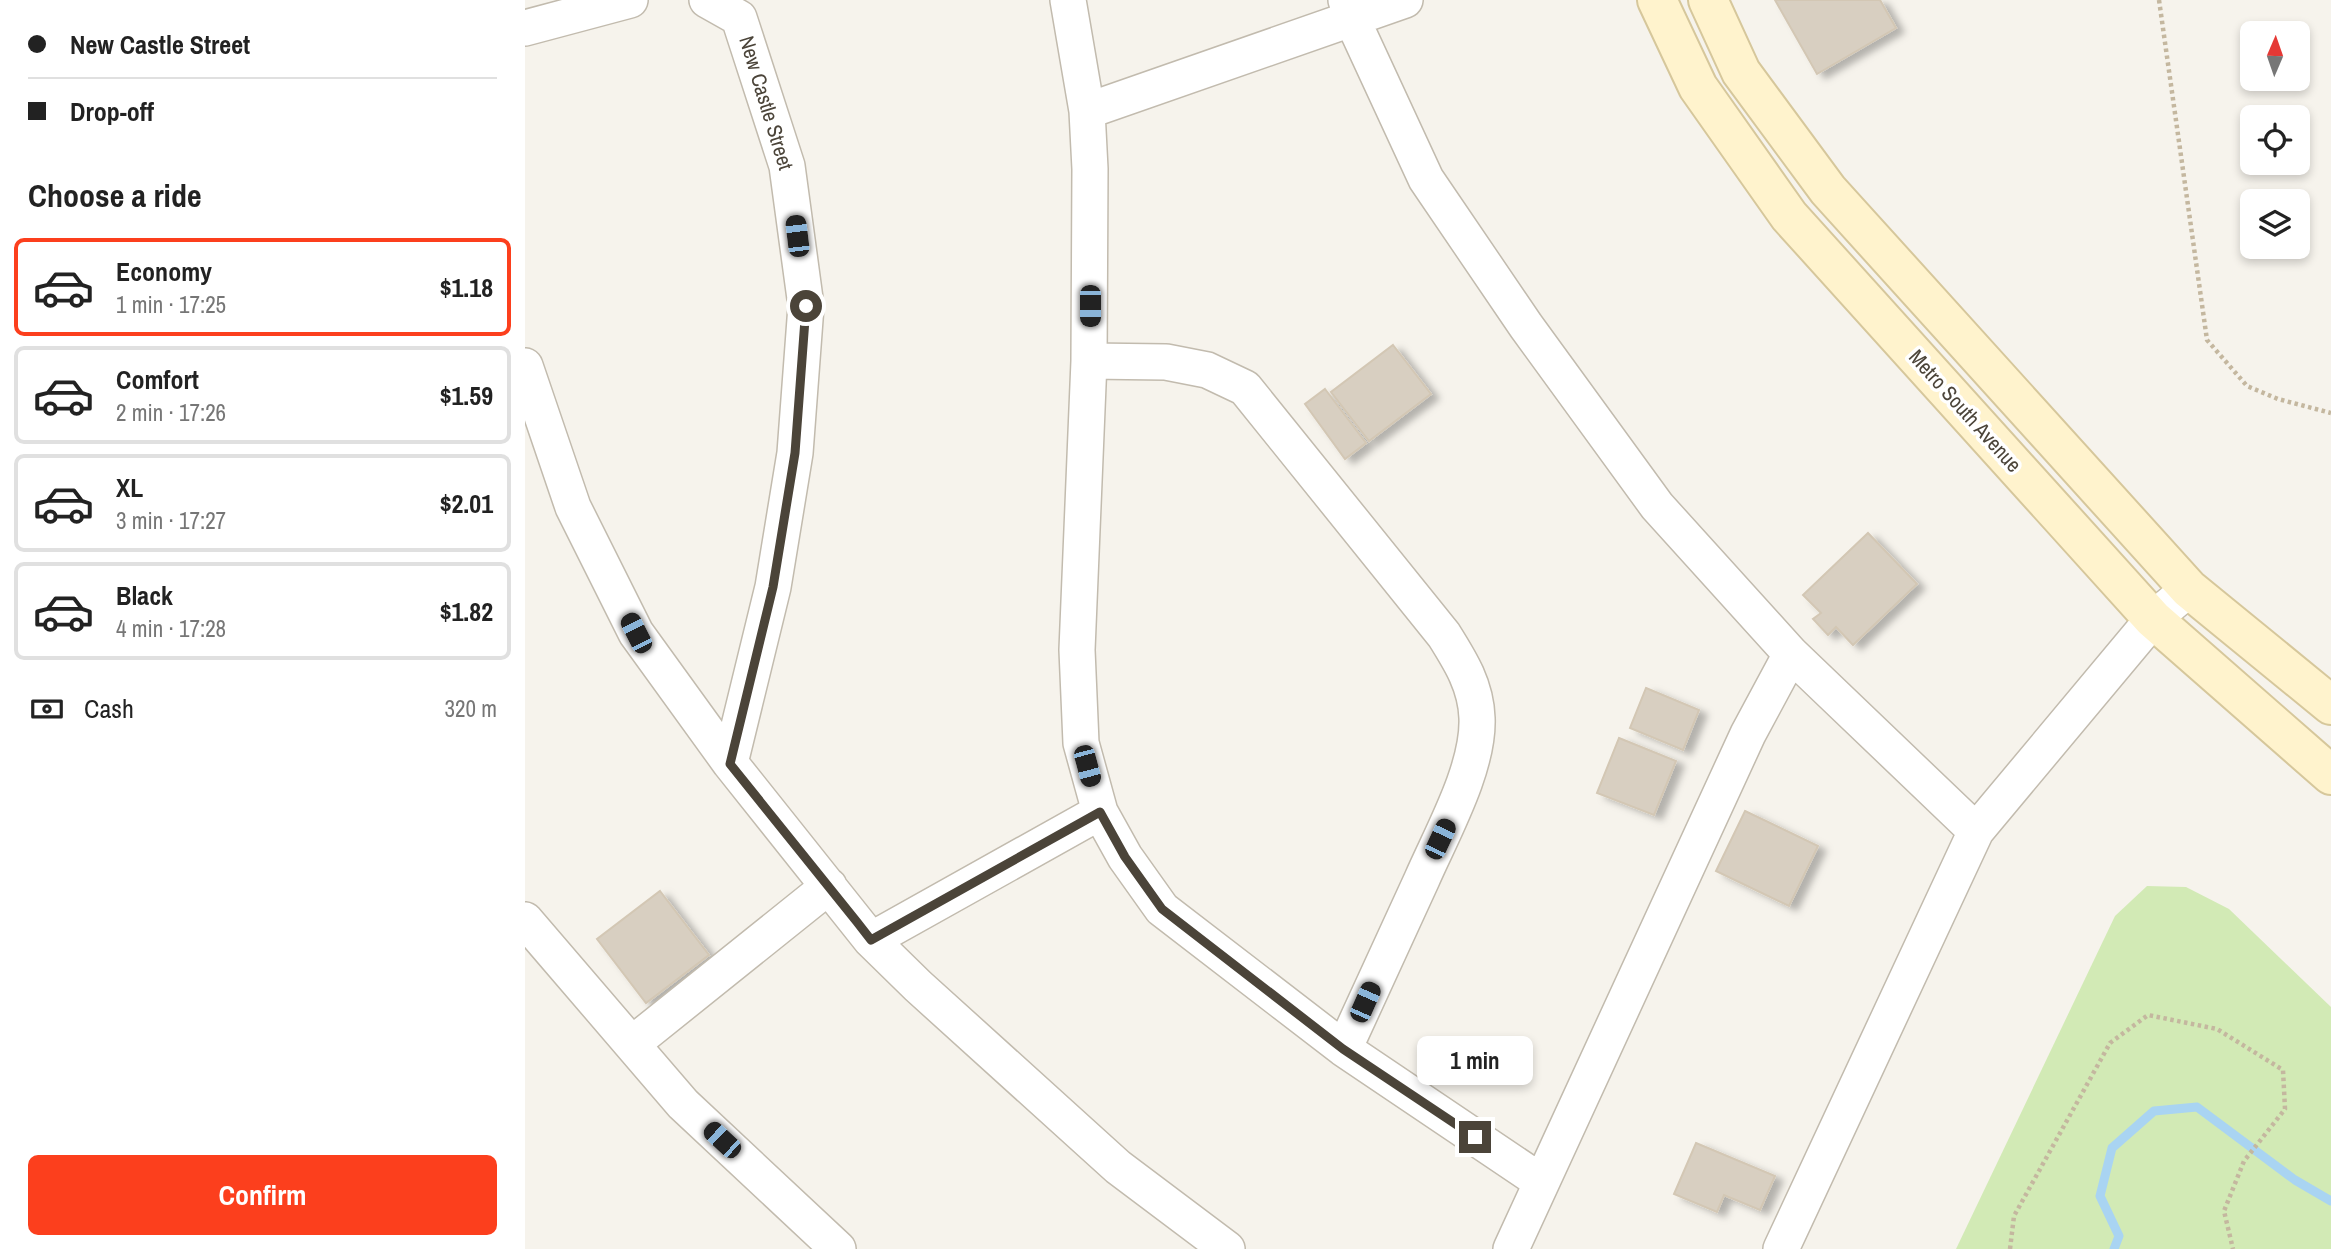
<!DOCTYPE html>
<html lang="en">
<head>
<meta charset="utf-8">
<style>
  body { margin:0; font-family:"Archivo Narrow",sans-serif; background:#f2f2f2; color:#222; height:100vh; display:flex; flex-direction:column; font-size:26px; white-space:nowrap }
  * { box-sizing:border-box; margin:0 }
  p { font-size:23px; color:#767676 }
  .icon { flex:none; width:38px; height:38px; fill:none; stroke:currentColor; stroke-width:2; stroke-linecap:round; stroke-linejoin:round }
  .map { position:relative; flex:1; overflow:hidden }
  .sheet { display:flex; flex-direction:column; background:#fff; width:525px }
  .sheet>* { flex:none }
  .top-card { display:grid; align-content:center; height:154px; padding:0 28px; background:#fff }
  .needle { width:46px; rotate:2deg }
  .tools { position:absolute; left:1715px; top:21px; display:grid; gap:14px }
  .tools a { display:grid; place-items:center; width:70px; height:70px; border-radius:10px; background:#fff; box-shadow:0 4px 10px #0003; font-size:35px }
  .end { position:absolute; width:32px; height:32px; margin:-16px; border:9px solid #4b4439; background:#fff; box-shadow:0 0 0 4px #fff }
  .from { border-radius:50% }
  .bubble { position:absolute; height:49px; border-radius:10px; background:#fff; box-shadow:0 4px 10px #0003; font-size:23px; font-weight:700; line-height:49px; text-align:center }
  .car { position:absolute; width:21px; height:42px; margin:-21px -10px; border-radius:9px; box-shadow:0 0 5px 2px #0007; background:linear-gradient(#222 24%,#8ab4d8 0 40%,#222 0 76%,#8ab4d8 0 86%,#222 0) }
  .top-card b { display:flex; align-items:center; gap:24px; height:66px; font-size:26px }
  .top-card b+b { border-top:2px solid #e0e0e0 }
  .top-card i { width:18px; height:18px; background:#222 }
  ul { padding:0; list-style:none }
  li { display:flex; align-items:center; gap:21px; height:98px; margin:0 14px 10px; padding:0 14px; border:4px solid #e0e0e0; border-radius:10px }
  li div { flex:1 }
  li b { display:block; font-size:26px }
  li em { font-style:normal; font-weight:700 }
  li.current { border-color:#fc3f1d }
  li>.icon { width:63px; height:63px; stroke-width:1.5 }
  h2 { padding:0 28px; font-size:32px; line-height:84px }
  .pay { display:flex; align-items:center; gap:18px; height:77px; padding:0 28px; font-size:26px }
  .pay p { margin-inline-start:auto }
  .primary-button { display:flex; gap:14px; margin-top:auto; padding:14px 28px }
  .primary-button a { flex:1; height:80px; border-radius:10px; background:#fc3f1d; color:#fff; font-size:28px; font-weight:700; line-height:80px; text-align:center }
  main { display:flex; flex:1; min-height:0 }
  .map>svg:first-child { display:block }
  .green { fill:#d2eab5 }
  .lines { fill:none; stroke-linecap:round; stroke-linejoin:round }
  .stream { stroke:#a9d4f2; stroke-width:9 }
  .building { fill:#d8cfc1; stroke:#d3c7b4; stroke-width:2; filter:url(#shadow) }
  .street-casing { stroke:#c2bbae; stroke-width:38 }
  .secondary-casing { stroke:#d6c79b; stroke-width:42 }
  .path { stroke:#c4b79f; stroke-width:4.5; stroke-dasharray:3.5 3.5; stroke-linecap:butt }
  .street { stroke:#fff; stroke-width:35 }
  .secondary { stroke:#fff3cd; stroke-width:38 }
  .route { stroke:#4b4439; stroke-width:9 }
  .labels { text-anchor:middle; stroke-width:7; stroke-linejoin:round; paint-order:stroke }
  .street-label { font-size:21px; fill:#4b4439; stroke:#fff }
</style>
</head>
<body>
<main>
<section class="sheet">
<div class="top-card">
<b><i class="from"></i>New Castle Street</b>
<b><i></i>Drop-off</b>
</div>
<h2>Choose a ride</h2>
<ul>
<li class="current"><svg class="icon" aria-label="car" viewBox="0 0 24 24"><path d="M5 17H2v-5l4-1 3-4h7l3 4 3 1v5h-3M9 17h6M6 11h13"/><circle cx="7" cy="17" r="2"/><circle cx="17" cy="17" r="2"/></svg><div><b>Economy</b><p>1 min · 17:25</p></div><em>$1.18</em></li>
<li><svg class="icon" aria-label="car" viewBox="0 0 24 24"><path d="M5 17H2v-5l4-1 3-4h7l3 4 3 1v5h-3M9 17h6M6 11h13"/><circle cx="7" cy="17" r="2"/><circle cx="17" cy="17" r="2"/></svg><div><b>Comfort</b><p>2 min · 17:26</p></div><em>$1.59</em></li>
<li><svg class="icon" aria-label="car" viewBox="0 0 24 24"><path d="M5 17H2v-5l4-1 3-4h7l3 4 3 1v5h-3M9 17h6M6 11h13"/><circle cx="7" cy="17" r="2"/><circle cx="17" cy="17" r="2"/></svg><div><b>XL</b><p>3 min · 17:27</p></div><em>$2.01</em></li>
<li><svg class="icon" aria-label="car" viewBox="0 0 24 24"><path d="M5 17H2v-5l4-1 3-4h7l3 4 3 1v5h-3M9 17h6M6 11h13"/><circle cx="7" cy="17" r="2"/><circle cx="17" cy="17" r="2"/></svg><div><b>Black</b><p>4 min · 17:28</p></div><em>$1.82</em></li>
</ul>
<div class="pay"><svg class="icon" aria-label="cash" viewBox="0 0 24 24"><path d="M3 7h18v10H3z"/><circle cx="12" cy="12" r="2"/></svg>Cash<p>320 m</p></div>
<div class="primary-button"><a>Confirm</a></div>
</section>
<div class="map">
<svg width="1806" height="1249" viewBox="0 0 1806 1249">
  <defs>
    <filter id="shadow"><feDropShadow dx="8" dy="4.5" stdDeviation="3.5" flood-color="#0004"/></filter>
  </defs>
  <rect width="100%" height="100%" fill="#f6f3ec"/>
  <path class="green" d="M1622,886L1661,887L1704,909L1806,1007V1249H1431L1590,916Z"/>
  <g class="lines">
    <path class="stream" d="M1589,1249L1594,1236L1575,1196L1587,1148L1629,1111L1672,1107L1770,1180L1806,1201"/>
  </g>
  <path class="building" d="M1250,0H1355L1371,28L1292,74Z
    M868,345L906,394L844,441L806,392Z
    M800,389L841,443L820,459L780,404Z
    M1343,533L1392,584L1328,645L1311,627L1303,635L1288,619L1296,613L1278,595Z
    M1121,688L1174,710L1158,750L1105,728Z
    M1094,738L1151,761L1129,815L1072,793Z
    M1220,811L1293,846L1264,906L1191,871Z
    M135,891L184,955L121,1003L72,939Z
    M1171,1143L1250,1176L1235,1210L1199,1195L1192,1212L1149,1194Z"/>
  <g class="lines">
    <g class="street-casing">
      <path id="street" d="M182,0L214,18L262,166L281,306L270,453L248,587L205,763
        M543,0L562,111L565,169L564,361L552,650L556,743L575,812L600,857L637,909L819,1049L1015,1181
        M821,0L827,19L901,179L1001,326L1132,506L1266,654L1451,831
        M0,28L105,0
        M562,111L880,0
        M564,361L641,362L682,370L720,388L919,635C936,662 951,686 952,718C954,768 917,833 897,879C871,935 845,992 819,1049
        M0,366L48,507L111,633L205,763L346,940L393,986L593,1167L702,1249
        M0,920L158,1104L313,1249
        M346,940L575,812
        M107,1044L304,886
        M986,1249L1223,734L1266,654
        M1256,1249L1451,831L1628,619L1664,589"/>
    </g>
    <g class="secondary-casing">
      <path id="secondary" d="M1132,0L1173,87L1264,216L1628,619L1806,775
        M1183,0L1216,72L1303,190L1664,589L1806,705"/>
    </g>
    <path class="path" d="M1634,0L1682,340L1722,386L1753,399L1806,413
      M1485,1249L1489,1216L1585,1043L1623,1015L1692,1029L1758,1070L1760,1109L1719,1161L1699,1211L1708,1249"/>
    <use href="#street" class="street"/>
    <use href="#secondary" class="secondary"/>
  </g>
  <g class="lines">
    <path class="route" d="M281,306L270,453L248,587L205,764L332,922L346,940L575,812L600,857L637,909L818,1049L950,1137"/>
  </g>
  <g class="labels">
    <g class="street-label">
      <text transform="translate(241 103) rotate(73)" y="7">New Castle Street</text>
      <text transform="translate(1440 411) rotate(48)" y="7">Metro South Avenue</text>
    </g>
  </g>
</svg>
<div class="tools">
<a><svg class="needle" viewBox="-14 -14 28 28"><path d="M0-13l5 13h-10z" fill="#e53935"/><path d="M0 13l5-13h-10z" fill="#767676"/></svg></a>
<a><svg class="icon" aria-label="locate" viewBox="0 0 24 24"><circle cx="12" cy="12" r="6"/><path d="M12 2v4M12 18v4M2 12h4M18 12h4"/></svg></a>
<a><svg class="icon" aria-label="layers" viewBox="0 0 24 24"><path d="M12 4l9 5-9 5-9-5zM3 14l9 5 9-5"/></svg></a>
</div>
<i class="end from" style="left:281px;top:306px"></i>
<i class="end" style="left:950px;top:1137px"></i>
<div class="bubble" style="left:892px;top:1036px;width:116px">1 min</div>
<i class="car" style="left:272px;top:236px;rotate:353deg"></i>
<i class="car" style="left:565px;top:306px;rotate:180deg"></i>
<i class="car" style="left:111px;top:633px;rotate:333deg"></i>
<i class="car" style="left:562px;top:766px;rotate:165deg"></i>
<i class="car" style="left:915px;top:839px;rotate:25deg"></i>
<i class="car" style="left:840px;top:1002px;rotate:24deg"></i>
<i class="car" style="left:197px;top:1140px;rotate:313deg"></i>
</div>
</main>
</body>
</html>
